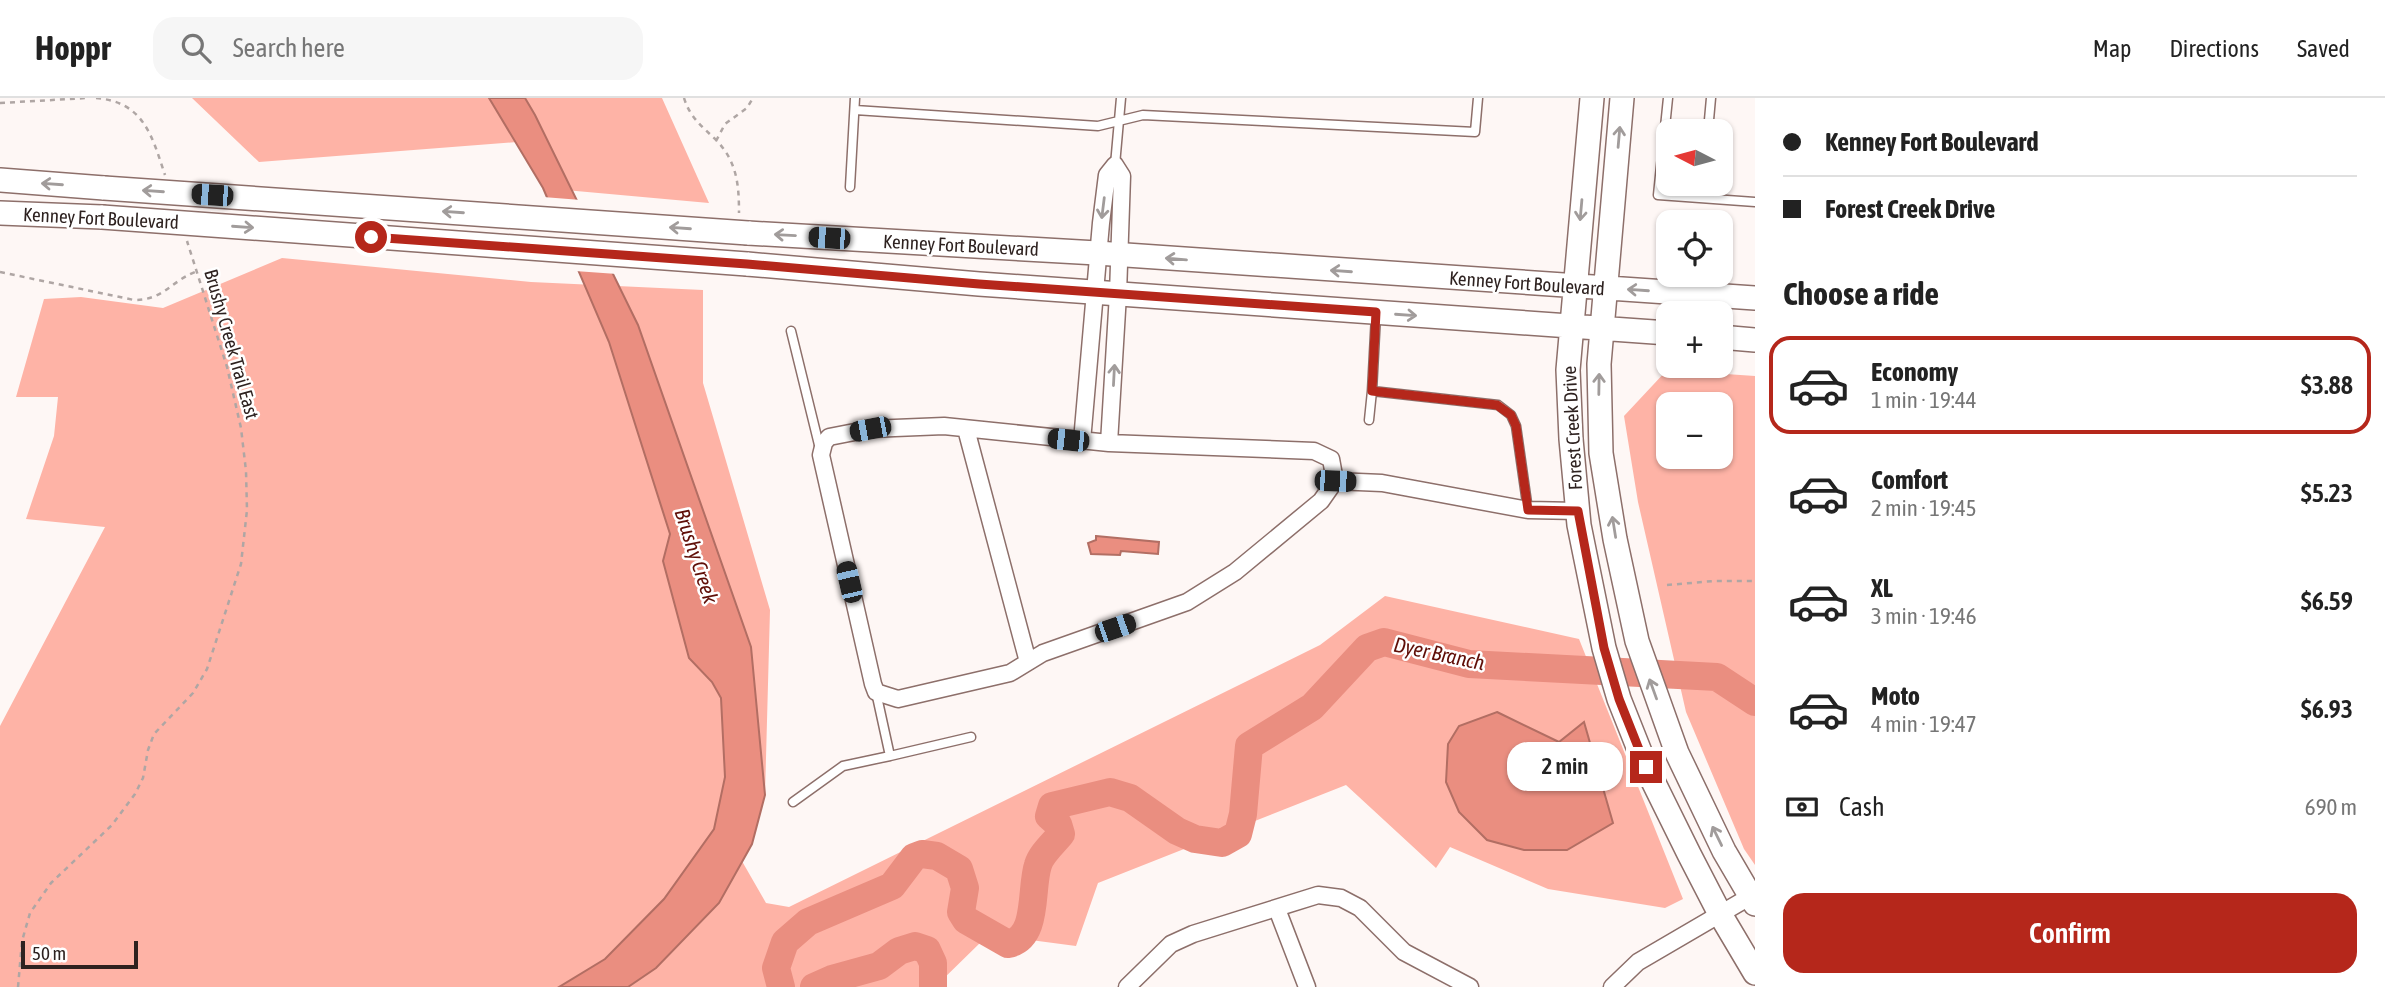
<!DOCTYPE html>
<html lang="en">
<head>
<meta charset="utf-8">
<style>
  body { margin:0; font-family:"Asap Condensed",sans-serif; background:#f6f6f6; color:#222; height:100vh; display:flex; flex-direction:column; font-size:26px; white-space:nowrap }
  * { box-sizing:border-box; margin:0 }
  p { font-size:23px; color:#767676 }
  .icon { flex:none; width:38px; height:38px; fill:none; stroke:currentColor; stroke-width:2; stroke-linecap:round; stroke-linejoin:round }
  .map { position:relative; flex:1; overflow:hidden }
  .side { display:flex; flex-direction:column; background:#fff; width:630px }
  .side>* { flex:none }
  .top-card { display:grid; align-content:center; height:154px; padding:0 28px; background:#fff }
  .needle { width:46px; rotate:276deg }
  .tools { position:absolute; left:1656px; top:21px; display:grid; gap:14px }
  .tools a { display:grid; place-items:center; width:77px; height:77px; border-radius:14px; background:#fff; box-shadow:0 2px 5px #0004; font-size:35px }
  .scale { position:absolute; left:21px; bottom:18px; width:117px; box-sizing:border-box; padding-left:7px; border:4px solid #2e2220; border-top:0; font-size:19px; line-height:24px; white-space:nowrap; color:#2e2220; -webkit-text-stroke:5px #fff; paint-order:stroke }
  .end { position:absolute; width:32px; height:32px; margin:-16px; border:9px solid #b5271b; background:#fff; box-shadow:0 0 0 4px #fff }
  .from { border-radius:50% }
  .bubble { position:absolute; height:49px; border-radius:21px; background:#fff; box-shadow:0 2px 5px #0004; font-size:23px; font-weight:600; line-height:49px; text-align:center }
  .car { position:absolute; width:21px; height:42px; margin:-21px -10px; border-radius:9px; box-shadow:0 0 5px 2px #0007; background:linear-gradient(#222 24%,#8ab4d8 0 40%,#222 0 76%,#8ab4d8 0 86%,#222 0) }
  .top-card b { display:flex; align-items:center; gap:24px; height:66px; font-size:26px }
  .top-card b+b { border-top:2px solid #e0e0e0 }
  .top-card i { width:18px; height:18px; background:#222 }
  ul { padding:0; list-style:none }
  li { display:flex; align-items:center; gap:21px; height:98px; margin:0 14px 10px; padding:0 14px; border:4px solid transparent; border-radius:21px }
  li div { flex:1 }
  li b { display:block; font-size:26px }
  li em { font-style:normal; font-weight:600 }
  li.selected { border-color:#b5271b }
  li>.icon { width:63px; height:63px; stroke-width:1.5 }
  h2 { padding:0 28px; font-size:32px; line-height:84px }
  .pay { display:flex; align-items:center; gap:18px; height:77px; padding:0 28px; font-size:26px }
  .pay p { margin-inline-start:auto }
  .button { display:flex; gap:14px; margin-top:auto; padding:14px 28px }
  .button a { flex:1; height:80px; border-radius:21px; background:#b5271b; color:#fff; font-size:28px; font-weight:600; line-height:80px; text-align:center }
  header { display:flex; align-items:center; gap:42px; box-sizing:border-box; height:98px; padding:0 35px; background:#fff; border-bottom:2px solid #e0e0e0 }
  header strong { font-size:33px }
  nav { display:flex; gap:38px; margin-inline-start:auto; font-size:24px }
  .search { width:490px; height:63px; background:#f6f6f6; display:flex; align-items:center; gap:18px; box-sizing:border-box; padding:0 24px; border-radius:21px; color:#767676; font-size:26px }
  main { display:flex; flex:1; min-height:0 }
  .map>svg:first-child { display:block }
  .forest { fill:#feb3a6; fill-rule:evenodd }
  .water { fill:#ea8e80; stroke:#b26e63; stroke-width:2 }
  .pier { fill:#fef7f5 }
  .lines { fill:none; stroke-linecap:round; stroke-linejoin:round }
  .river { stroke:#ea8e80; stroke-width:28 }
  .lane-casing { stroke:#8d6f6a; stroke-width:11 }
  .street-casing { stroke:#8d6f6a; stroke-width:19 }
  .secondary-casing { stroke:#8d6f6a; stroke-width:26 }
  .path { stroke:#afa6a4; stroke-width:2.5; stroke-dasharray:5 5; stroke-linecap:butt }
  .lane { stroke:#fff; stroke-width:8 }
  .street { stroke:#fff; stroke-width:16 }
  .secondary { stroke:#fff; stroke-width:23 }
  .secondary-bridge-casing { stroke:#8d6f6a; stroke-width:26; stroke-linecap:butt }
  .secondary-bridge { stroke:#fff; stroke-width:23 }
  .oneway { stroke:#a19c9b }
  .route { stroke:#b5271b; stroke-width:9 }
  .labels { text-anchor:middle; stroke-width:5; stroke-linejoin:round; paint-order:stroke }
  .street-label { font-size:19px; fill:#2e2220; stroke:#fff }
  .water-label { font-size:21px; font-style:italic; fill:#600f08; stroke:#fff }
</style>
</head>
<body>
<header>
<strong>Hoppr</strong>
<div class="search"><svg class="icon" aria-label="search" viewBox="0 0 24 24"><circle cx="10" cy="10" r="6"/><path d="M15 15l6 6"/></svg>Search here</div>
<nav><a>Map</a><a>Directions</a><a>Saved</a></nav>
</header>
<main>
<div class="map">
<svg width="1755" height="889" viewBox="0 0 1755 889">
  <rect width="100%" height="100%" fill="#fef7f5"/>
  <path class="forest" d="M192,0H662L709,105L543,90L517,44L259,64Z
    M282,160L531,184L703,192V285L770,512L765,697L739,758L766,805L789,809L1320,547L1385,498L1579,541L1683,801L1665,810L1548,791L1450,749L1436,770L1346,687L1098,785L1076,848L1023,841L982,843L935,889H0V628L105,429L26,421L54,338L58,299H16L44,201L81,199L163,210ZM1542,637L1559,644L1597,674L1613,724L1567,752Z
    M1667,272L1755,278V767L1744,751L1686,614L1638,404L1624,318ZM1668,306H1720V359H1668Z"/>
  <path class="water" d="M489,0H525L535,17L638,227L751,549L765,697L752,746L719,805L656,870L628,889H559L605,861L664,801L714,731L725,679L721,600L712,584L689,560L663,463L670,436L609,244L543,90Z
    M1096,438L1159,444L1158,456L1121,453L1120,457L1091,456L1088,445L1096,442Z
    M1497,614L1559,644L1584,624L1613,725L1567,752H1524L1487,742L1459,714L1446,684L1448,646L1459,628Z"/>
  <path class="pier" d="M543,99L581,102L617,176L575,173Z"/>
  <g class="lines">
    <path class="river" d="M781,889L776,870L785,844L808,824L892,788L914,759L922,756L937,758L959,771L965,790L961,814L966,822L1008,846C1039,840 1030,791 1038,767C1041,756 1054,745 1061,736L1058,726L1049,718L1052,708L1110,694L1130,700L1177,733L1195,741L1222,745L1238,736L1243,716L1249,648L1312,609L1367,550L1384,544L1469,566L1717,579L1755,604
      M814,889L832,881L879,868L899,853L915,848L927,852L933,865V889"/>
    <g class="lane-casing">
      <path id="lane" d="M1668,0L1658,97L1755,104
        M855,12L1098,28L1143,17L1475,34L1478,0
        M1691,29L1708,31
        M1708,33L1711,0
        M1115,67L1121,0
        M850,89L855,0
        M1701,100L1703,86
        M1376,217L1372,293L1498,307L1511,317L1516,328L1528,412
        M791,233L820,351
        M1369,322L1372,293
        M890,658L971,639
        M793,704L843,668L890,658L876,594"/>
    </g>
    <g class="street-casing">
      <path id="street" d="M944,328L1109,345L1314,353L1331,361L1335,383L1321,403L1235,474L1187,504L1043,555L1010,575L898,601L876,594L873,586L821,357L824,345L829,339L870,331Z
        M966,331L1028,564
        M1082,343L1101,125L1107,77L1115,67L1122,78L1118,196L1109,345
        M1335,383L1382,385L1528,412L1578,413
        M1277,811L1307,889
        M1127,889L1171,846L1193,836L1318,797L1341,800L1360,810L1404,854L1470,889
        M1612,889L1638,864L1751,798"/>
    </g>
    <g class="secondary-casing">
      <path id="secondary" d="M1592,0L1568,272L1571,341L1579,427L1604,550L1619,601L1646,669L1689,756L1720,816L1755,875
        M1622,0L1599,266L1601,355L1615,441L1637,543L1677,655L1724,753L1755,806
        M0,82L104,90
        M0,115L102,119
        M748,135L1097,155L1755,200
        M747,166L979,186L1668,235
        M1720,239L1755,242"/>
    </g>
    <path class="path" d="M96,0C144,4 152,38 165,77
      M684,0C690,20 703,29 717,43C737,64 739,87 739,115
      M0,5L87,0
      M716,43L725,26L747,10L753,0
      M0,174L134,202C164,202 170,184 195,174
      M1667,487L1714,483H1755
      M18,889L22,843L30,815L51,785L112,727L135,696L143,680L148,652L154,636L193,595L207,571L241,466L247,412L246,373L241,330L227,269L187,143"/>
    <use href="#lane" class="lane"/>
    <use href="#street" class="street"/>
    <use href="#secondary" class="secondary"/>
    <g class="secondary-bridge-casing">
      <path id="secondary-bridge" d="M104,90L748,135
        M102,119L747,166"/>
    </g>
    <use href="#secondary-bridge" class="secondary-bridge"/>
  </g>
  <defs><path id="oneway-shaft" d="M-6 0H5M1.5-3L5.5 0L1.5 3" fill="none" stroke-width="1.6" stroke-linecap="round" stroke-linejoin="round" transform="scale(1.75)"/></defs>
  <g class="oneway">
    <use href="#oneway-shaft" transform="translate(1619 39) rotate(-85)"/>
    <use href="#oneway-shaft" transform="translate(52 86) rotate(-176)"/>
    <use href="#oneway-shaft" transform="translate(153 93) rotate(-176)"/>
    <use href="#oneway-shaft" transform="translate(1103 110) rotate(97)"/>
    <use href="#oneway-shaft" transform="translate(1581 112) rotate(95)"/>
    <use href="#oneway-shaft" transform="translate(453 114) rotate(-176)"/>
    <use href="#oneway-shaft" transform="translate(243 129) rotate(4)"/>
    <use href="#oneway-shaft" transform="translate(680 130) rotate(-176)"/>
    <use href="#oneway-shaft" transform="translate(785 137) rotate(-177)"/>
    <use href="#oneway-shaft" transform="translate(1176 161) rotate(-175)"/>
    <use href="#oneway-shaft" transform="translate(1341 173) rotate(-176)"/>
    <use href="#oneway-shaft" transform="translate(1638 192) rotate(-176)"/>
    <use href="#oneway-shaft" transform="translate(1406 217) rotate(4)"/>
    <use href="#oneway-shaft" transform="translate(1114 277) rotate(-87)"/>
    <use href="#oneway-shaft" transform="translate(1599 286) rotate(-89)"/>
    <use href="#oneway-shaft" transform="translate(1614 429) rotate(-99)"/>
    <use href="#oneway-shaft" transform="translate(1653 591) rotate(-110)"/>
    <use href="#oneway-shaft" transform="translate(1717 738) rotate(-116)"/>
  </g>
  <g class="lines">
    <path class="route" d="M371,139L747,166L979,186L1376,214L1372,293L1497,307L1511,317L1516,328L1528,412L1578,413L1604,550L1619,601L1646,669"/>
  </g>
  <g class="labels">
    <g class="street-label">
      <text transform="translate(101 120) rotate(3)" y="7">Kenney Fort Boulevard</text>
      <text transform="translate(961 147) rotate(3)" y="7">Kenney Fort Boulevard</text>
      <text transform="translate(1527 185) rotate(4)" y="7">Kenney Fort Boulevard</text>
      <text transform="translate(232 246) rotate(74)" y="7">Brushy Creek Trail East</text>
      <text transform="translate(1572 330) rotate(-93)" y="7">Forest Creek Drive</text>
    </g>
    <g class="water-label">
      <text transform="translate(696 458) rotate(72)" y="7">Brushy Creek</text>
      <text transform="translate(1439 556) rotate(12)" y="7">Dyer Branch</text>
    </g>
  </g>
</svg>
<div class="tools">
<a><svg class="needle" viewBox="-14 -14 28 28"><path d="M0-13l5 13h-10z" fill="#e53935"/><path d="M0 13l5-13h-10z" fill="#767676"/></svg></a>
<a><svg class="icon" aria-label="locate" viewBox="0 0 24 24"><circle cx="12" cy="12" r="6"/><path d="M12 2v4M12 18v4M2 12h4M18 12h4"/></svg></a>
<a>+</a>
<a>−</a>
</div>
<div class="scale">50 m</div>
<i class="end from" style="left:371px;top:139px"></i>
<i class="end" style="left:1646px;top:669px"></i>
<div class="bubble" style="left:1507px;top:644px;width:116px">2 min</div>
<i class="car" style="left:212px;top:97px;rotate:274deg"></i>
<i class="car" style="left:829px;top:140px;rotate:274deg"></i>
<i class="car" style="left:870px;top:331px;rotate:259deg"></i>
<i class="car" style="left:1068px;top:342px;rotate:276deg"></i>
<i class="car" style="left:1335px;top:383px;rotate:92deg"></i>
<i class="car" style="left:849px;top:484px;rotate:347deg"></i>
<i class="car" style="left:1115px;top:530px;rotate:71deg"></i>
</div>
<section class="side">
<div class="top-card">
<b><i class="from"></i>Kenney Fort Boulevard</b>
<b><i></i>Forest Creek Drive</b>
</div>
<h2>Choose a ride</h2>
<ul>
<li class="selected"><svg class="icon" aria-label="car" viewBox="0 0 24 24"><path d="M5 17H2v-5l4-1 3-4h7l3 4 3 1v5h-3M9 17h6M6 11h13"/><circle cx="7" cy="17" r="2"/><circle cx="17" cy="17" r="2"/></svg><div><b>Economy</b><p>1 min · 19:44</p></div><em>$3.88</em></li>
<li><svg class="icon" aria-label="car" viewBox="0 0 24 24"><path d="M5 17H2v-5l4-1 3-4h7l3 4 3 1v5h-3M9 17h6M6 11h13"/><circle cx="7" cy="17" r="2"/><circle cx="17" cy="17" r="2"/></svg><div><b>Comfort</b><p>2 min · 19:45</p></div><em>$5.23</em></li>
<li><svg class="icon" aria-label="car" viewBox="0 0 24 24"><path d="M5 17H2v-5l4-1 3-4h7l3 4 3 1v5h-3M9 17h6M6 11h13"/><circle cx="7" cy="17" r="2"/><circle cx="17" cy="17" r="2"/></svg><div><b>XL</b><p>3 min · 19:46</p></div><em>$6.59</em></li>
<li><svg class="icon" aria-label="car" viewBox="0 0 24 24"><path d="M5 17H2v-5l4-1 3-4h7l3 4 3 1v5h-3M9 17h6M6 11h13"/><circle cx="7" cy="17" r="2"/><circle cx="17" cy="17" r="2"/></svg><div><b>Moto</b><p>4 min · 19:47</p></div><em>$6.93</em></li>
</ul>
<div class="pay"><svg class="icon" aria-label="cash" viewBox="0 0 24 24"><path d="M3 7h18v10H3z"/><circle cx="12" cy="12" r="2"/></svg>Cash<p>690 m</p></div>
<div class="button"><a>Confirm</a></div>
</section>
</main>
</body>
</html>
